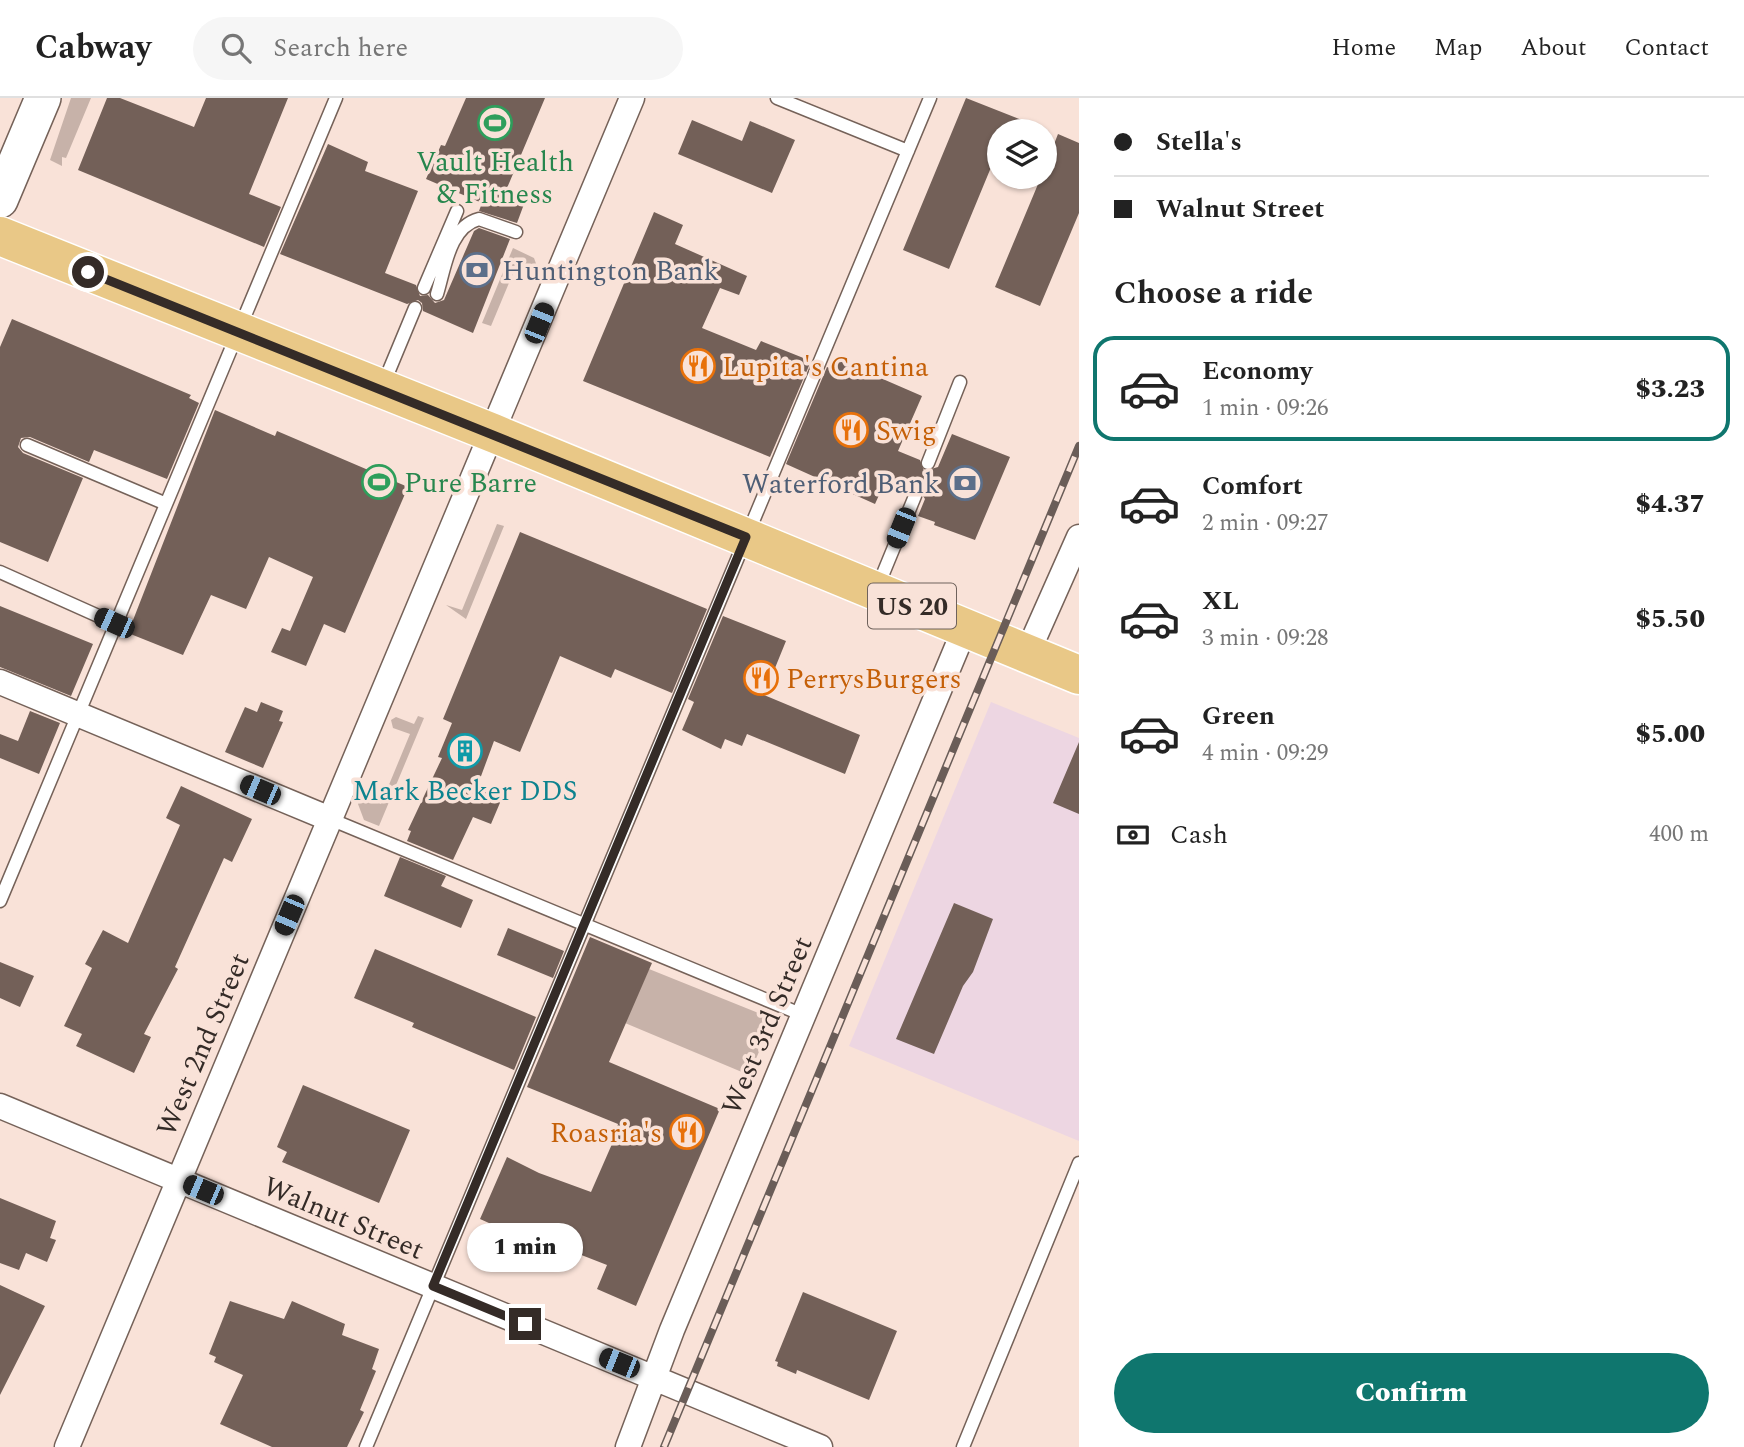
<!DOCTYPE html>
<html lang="en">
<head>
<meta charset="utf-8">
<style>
  body { margin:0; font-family:Spectral,serif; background:#f6f6f6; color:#222; height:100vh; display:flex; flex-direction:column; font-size:26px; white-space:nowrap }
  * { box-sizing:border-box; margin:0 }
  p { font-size:23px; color:#767676 }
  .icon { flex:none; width:38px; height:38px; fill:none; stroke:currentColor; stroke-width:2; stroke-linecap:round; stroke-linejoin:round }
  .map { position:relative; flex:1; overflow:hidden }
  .side { display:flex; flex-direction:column; background:#fff; width:665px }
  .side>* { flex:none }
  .banner { display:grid; align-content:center; height:154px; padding:0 35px; background:#fff }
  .buttons { position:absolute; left:987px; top:21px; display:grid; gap:14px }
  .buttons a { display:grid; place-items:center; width:70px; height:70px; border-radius:50%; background:#fff; box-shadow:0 2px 5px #0004; font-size:35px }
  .end { position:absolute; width:32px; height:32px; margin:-16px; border:9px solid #342b27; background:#fff; box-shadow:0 0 0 4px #fff }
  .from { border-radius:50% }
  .bubble { position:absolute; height:49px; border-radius:24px; background:#fff; box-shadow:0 2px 5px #0004; font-size:23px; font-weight:800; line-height:49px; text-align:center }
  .car { position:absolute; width:21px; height:42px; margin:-21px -10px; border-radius:9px; box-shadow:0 0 5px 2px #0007; background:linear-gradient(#222 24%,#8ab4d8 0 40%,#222 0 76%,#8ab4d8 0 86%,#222 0) }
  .banner b { display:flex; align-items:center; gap:24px; height:66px; font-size:26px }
  .banner b+b { border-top:2px solid #e0e0e0 }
  .banner i { width:18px; height:18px; background:#222 }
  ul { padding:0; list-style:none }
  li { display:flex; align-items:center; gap:21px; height:105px; margin:0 14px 10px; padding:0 21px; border:4px solid transparent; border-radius:21px }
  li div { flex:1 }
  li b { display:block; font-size:26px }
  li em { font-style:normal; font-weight:800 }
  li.current { border-color:#0f766e }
  li>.icon { width:63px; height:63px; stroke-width:1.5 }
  h2 { padding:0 35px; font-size:32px; line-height:84px }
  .pay { display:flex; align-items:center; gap:18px; height:77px; padding:0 35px; font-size:26px }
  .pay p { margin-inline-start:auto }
  .action { display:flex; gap:14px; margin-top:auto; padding:14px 35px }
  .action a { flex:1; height:80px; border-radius:42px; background:#0f766e; color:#fff; font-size:28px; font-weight:800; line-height:80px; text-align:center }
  header { display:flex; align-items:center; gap:42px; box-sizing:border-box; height:98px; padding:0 35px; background:#fff; border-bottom:2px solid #e0e0e0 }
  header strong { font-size:33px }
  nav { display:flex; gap:38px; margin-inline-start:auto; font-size:24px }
  .search { width:490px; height:63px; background:#f6f6f6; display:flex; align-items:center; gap:18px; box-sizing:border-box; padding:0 24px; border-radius:38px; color:#767676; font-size:26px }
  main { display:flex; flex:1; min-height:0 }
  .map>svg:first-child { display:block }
  .commercial { fill:#edd6e2 }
  .green { fill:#c7b2a9 }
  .building { fill:#736058 }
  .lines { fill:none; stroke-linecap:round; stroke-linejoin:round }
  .lane-casing { stroke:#756259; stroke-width:15 }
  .street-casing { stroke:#756259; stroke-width:27 }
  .secondary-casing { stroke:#756259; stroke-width:38 }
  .primary-casing { stroke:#fff; stroke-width:41 }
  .lane { stroke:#fff; stroke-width:12 }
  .street { stroke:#fff; stroke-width:24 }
  .secondary { stroke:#fff; stroke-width:35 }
  .primary { stroke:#e9c887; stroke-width:38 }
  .rail-casing { stroke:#6a5d58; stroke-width:8 }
  .rail { stroke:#f9e2d8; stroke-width:5; stroke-dasharray:16; stroke-linecap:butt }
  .route { stroke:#342b27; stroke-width:9 }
  .labels { text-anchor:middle; stroke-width:7; stroke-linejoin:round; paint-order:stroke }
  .shield { fill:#f9e2d8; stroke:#6f625c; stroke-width:2 }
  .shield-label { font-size:26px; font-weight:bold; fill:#342b27 }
  .leisure-label { font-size:28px; fill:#27864d; stroke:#f9e2d8 }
  .service-label { font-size:28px; fill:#4e5e75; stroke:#f9e2d8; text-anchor:start }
  .food-label { font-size:28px; fill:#c56008; stroke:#f9e2d8; text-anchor:start }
  .culture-label { font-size:28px; fill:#0d838f; stroke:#f9e2d8 }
  .street-label { font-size:28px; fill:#342b27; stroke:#f9e2d8 }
</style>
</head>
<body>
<header>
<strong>Cabway</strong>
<div class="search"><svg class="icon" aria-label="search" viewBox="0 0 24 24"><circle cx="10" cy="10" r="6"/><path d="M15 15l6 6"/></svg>Search here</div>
<nav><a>Home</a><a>Map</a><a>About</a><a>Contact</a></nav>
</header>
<main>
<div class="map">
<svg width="1079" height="1349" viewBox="0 0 1079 1349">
  <rect width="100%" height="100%" fill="#f9e2d8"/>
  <path class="commercial" d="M991,604L1079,640V1043L849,948Z"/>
  <path class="green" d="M71,0H91L66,60L62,59V68L50,62Z
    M513,150L534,160L539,174L532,179L514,173L491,228L482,225Z
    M497,426L504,428L466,521L446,507L462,512Z
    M418,618L424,620L379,728L364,722L358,706L360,698L381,706L410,636L393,630L391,622L396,619L414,626Z
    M649,871L773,921L749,977L625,925Z"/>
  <path class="building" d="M107,0H120L194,29L206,0H288L249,96L281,109L264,149L78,72Z
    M466,0H545L507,90L527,98L517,125L479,113L482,105L426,81L441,47L445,48Z
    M966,0L1047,32L999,33V50L949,171L903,152Z
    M692,22L742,43L750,23L795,42L772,95L678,56Z
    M1058,36L1079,45V115L1040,208L995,189L1041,79H1045V69Z
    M328,46L368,64L365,73L418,93L385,175L416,187L420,198L428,197L435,205L444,202L474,133L479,130L510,141L473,235L423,213L422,205L418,202L407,206L280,156Z
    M654,114L683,127L675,146L747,178L739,197L720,190L702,230L756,252L761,243L811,263L770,359L583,283Z
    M12,221L191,297L189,300L199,305L167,381L94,352L89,364L30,339L21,340L18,349L23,355L83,380L48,464L0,444V249Z
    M839,262L922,298L898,353L920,362L924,373L938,369L952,336L1010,359L975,442L934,427L935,424L918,418L925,401L918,390L907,395L884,386L875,406L786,366L827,269L835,272Z
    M215,312L275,338L277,333L408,389L345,535L324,526L306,568L271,554L282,530L290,533L313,479L269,459L246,511L211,497L183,557L128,535Z
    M520,434L707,511L672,595L615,571L611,580L560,558L520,654L494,643L477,689L502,700L491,726L473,719L453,762L407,743L411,733L408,732L442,660L438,659L452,625L443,621Z
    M0,508L93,546L71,598L0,569Z
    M723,518L786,543L764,597L860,637L845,676L747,636L742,648L725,641L721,651L682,632L694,604L688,601Z
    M261,604L283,613L279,623L283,624L263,670L225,654L245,609L257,614Z
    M30,613L60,625L39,676L0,660V636L18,643Z
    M1079,644V716L1053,705Z
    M181,688L252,721L232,764L224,760L175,869L178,871L144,936L151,939L134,975L76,948L82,936L64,928L92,870L85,866L103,832L128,845L180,727L166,720Z
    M400,759L446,778L441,788L473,802L461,830L384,798Z
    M954,805L993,821L973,874L963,888L934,956L896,941Z
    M508,830L564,853L553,880L497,857Z
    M590,839L652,865L609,964L720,1011L636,1208L597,1191L607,1167L566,1151L568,1147L515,1127L511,1135L480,1121L507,1059L539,1075L591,1094L612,1046L618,1026L527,989Z
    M375,851L536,919L514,972L412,929L414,925L354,900Z
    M0,864L34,878L20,909L0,900Z
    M303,987L410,1032L379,1105L282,1064L287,1054L277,1049Z
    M0,1100L56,1123L50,1140L56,1142L47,1164L26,1155L19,1172L0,1165Z
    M0,1187L45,1208L0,1297Z
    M803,1194L897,1233L869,1302L797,1272L796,1276L777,1268L778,1264L775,1263Z
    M230,1203L284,1221L292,1203L345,1226L342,1237L379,1251L372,1271L376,1273L360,1312L364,1314L347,1349H272L220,1326L243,1277L214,1264L216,1259L209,1256Z"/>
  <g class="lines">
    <g class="lane-casing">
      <path id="lane" d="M777,0L908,53
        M424,190L457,113
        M437,196C445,170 449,129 479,121L516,134
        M383,287L415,210
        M27,347L164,405
        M928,365L960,284
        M0,474L114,525
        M878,488L915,398
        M330,721L803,917
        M0,803L336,0
        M366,1349L930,0
        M963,1349L1079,1065"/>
    </g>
    <g class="street-casing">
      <path id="street" d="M1027,556L1079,439
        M0,584L330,721
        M0,1008L820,1349
        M67,1349L632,0
        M628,1349L672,1232L965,530"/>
    </g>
    <g class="secondary-casing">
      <path id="secondary" d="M0,102L43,0"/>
    </g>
    <g class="primary-casing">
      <path id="primary" d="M0,138L493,335L1079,577"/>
    </g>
    <use href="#lane" class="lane"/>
    <use href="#street" class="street"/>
    <use href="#secondary" class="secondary"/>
    <use href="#primary" class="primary"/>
    <g class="rail-casing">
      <path id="rail" d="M664,1349L1079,348"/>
    </g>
    <use href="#rail" class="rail"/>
  </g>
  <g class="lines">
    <path class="route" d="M88,174L746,439L433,1188L525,1226"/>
  </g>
  <defs>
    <g id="stadium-ring" transform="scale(1.75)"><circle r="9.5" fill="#f9e2d8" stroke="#2e9e5b" stroke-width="1.5"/><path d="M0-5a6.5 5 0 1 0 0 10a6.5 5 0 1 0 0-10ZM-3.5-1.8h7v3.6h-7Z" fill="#2e9e5b"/></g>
    <g id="bank-ring" transform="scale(1.75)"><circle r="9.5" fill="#f9e2d8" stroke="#5c6f8a" stroke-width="1.5"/><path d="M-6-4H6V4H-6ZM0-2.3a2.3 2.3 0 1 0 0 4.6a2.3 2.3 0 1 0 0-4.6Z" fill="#5c6f8a"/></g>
    <g id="restaurant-ring" transform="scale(1.75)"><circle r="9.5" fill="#f9e2d8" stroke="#e8710a" stroke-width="1.5"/><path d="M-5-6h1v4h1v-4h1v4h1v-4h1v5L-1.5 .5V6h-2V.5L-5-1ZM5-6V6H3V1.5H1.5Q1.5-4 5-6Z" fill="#e8710a"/></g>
    <g id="building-ring" transform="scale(1.75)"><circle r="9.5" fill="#f9e2d8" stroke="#0f9aa8" stroke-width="1.5"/><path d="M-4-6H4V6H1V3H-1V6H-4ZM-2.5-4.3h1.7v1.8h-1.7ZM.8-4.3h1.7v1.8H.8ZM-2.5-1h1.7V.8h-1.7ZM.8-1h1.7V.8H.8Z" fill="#0f9aa8"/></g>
  </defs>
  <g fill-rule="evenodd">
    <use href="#stadium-ring" x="495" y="25"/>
    <use href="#bank-ring" x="477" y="172"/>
    <use href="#restaurant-ring" x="698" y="268"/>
    <use href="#restaurant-ring" x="851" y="332"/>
    <use href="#stadium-ring" x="379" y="384"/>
    <use href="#bank-ring" x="965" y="385"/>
    <use href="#restaurant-ring" x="761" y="580"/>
    <use href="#building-ring" x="465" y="653"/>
    <use href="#restaurant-ring" x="687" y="1034"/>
  </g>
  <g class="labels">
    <rect class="shield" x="868" y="485.5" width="88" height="45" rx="5"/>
    <g class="shield-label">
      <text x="912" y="517">US 20</text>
    </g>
    <g class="leisure-label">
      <text x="495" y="73">Vault Health<tspan x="495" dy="32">&amp; Fitness</tspan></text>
      <text x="404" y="394" text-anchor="start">Pure Barre</text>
    </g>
    <g class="service-label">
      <text x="502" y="182">Huntington Bank</text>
      <text x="940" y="395" text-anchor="end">Waterford Bank</text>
    </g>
    <g class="food-label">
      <text x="722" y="278">Lupita's Cantina</text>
      <text x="876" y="342">Swig</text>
      <text x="786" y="590">PerrysBurgers</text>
      <text x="662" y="1044" text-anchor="end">Roasria's</text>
    </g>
    <g class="culture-label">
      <text x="465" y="702">Mark Becker DDS</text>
    </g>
    <g class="street-label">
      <text transform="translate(766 927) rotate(-67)" y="10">West 3rd Street</text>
      <text transform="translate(202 946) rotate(-67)" y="10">West 2nd Street</text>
      <text transform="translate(344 1119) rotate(23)" y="10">Walnut Street</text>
    </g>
  </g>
</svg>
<div class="buttons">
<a><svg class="icon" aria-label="layers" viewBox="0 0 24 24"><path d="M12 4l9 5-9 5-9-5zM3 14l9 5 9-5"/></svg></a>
</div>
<i class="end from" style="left:88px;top:174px"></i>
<i class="end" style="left:525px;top:1226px"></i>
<div class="bubble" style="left:467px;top:1125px;width:116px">1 min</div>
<i class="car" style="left:539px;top:225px;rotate:22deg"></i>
<i class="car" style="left:901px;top:430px;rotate:202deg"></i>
<i class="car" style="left:114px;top:525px;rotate:294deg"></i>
<i class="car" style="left:260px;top:692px;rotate:293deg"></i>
<i class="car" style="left:289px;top:817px;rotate:203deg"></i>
<i class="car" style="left:203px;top:1092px;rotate:293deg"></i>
<i class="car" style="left:619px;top:1265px;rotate:292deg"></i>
</div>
<section class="side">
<div class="banner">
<b><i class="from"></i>Stella's</b>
<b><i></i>Walnut Street</b>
</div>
<h2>Choose a ride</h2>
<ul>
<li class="current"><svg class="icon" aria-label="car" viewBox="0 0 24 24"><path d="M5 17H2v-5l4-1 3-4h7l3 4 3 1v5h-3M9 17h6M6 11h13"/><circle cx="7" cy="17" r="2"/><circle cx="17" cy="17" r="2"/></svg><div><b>Economy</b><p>1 min · 09:26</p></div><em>$3.23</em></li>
<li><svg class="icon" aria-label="car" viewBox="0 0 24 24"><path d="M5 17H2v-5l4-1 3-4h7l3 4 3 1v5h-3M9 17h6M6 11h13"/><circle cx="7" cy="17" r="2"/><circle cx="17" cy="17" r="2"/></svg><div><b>Comfort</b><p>2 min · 09:27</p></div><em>$4.37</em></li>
<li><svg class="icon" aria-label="car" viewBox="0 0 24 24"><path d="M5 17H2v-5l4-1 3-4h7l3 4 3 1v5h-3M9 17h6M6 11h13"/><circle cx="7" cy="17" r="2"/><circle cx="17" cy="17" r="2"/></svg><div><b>XL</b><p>3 min · 09:28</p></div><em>$5.50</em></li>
<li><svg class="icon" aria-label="car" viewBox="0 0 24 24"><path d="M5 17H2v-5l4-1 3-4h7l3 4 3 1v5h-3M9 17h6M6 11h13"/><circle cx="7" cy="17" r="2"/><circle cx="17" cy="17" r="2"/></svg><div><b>Green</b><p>4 min · 09:29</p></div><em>$5.00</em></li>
</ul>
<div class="pay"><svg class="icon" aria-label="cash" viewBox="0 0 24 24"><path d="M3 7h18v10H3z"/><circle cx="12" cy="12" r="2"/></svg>Cash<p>400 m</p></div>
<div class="action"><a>Confirm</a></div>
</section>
</main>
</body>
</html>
